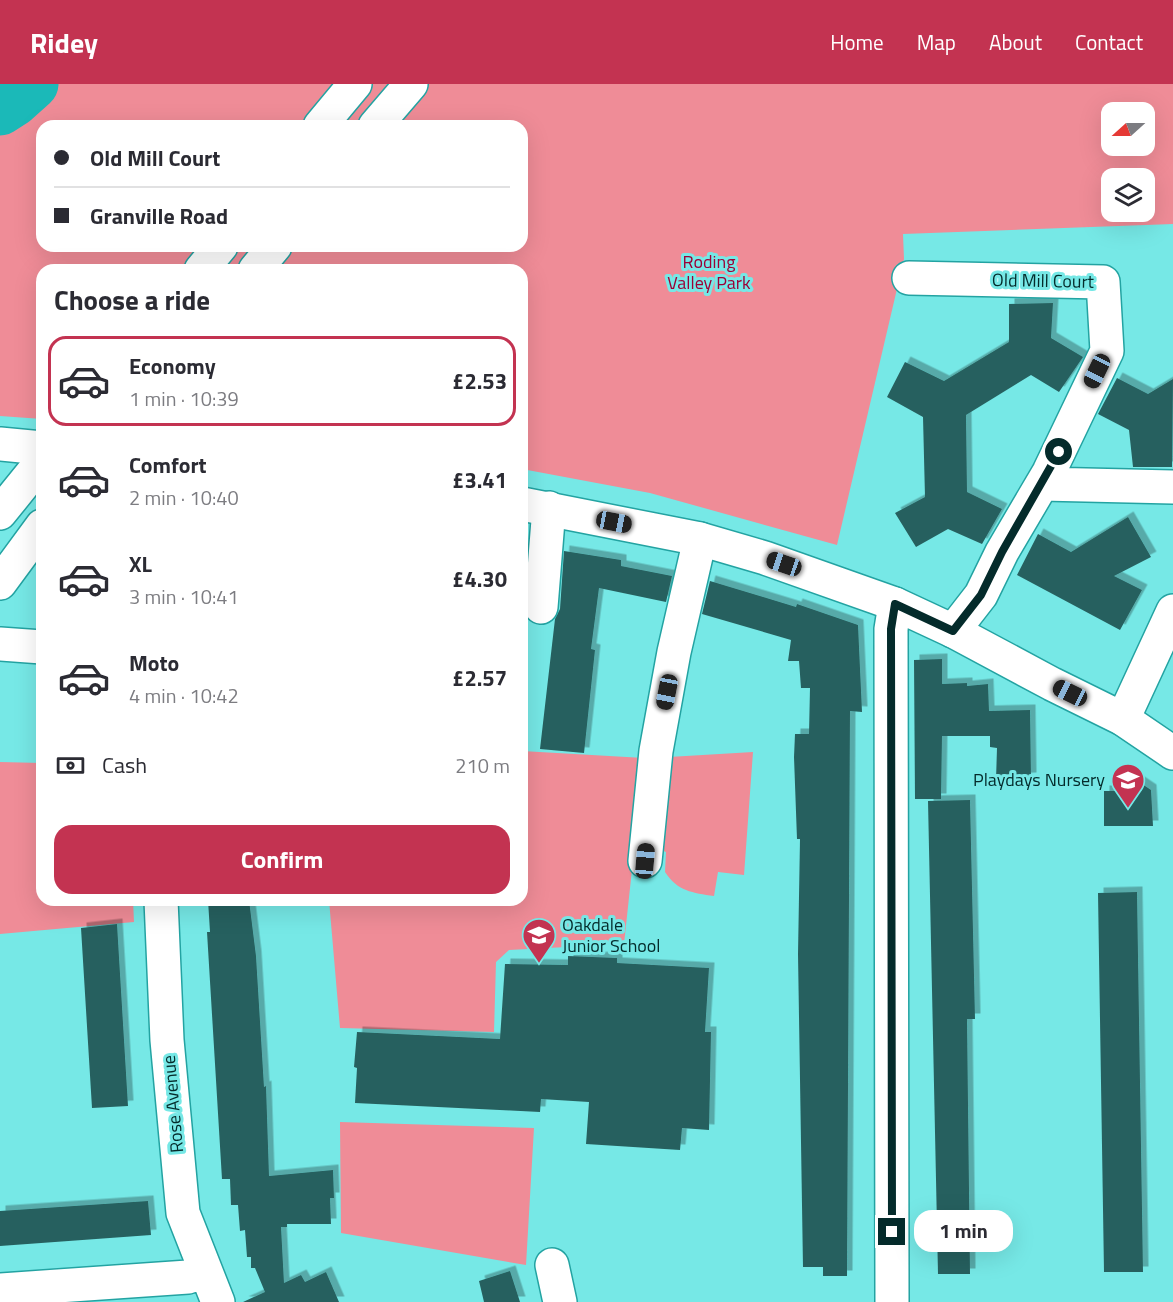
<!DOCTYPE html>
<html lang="en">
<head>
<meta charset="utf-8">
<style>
  body { margin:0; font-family:"Titillium Web",sans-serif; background:#f2f2f3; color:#2b2b33; height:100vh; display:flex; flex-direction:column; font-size:22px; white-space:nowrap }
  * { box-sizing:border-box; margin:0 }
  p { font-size:20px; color:#7c7c81 }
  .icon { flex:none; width:33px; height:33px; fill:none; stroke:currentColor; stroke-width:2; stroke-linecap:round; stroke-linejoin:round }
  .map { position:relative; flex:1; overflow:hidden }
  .details { position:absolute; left:36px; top:180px; width:492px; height:642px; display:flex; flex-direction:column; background:#fff; border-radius:18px; box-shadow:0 6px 24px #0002 }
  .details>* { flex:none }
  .guide { position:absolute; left:36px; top:36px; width:492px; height:132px; border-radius:18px; box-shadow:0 6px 24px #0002; display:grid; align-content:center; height:132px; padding:0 18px; background:#fff }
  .needle { width:39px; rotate:249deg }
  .buttons { position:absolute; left:1101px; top:18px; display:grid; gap:12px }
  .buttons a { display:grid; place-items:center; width:54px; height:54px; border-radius:12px; background:#fff; box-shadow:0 6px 24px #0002; font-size:30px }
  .end { position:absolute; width:27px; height:27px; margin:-14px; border:8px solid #042b2b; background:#fff; box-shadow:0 0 0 3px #fff }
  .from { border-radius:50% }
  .bubble { position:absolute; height:42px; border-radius:18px; background:#fff; box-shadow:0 6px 24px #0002; font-size:20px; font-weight:700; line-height:42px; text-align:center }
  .car { position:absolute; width:18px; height:36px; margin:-18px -9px; border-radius:8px; box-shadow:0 0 4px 2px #0007; background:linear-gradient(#222 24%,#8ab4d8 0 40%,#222 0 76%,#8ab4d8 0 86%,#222 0) }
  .guide b { display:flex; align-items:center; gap:21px; height:57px; font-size:22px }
  .guide b+b { border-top:2px solid #e1e1e2 }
  .guide i { width:15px; height:15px; background:#2b2b33 }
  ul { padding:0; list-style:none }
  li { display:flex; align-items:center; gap:18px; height:90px; margin:0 12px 9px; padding:0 6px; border:3px solid transparent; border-radius:18px }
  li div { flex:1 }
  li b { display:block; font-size:22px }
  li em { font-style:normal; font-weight:700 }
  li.selected { border-color:#c33351 }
  li>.icon { width:54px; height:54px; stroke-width:1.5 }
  h2 { padding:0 18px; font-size:27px; line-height:72px }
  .pay { display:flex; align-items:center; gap:15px; height:66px; padding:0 18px; font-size:22px }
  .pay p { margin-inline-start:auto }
  .primary-button { display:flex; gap:12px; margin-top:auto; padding:12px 18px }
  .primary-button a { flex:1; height:69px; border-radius:18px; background:#c33351; color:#fff; font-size:24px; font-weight:700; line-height:69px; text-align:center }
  header { display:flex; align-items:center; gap:36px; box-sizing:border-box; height:84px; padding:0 30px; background:#c33351; color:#fff }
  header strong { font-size:28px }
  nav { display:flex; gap:33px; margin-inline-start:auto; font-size:21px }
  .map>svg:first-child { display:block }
  .green { fill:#ef8c97; fill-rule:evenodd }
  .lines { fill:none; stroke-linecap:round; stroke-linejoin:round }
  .river { stroke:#1bb9b8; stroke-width:51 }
  .building { fill:#27605f; filter:url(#shadow) }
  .minor-casing { stroke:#23a3a2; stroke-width:36 }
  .major-casing { stroke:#23a3a2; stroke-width:36 }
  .highway-casing { stroke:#23a3a2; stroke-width:36 }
  .minor { stroke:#fff; stroke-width:33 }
  .major { stroke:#fff; stroke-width:33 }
  .highway { stroke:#fff; stroke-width:33 }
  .route { stroke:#042b2b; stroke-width:8 }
  .labels { text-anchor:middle; stroke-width:6; stroke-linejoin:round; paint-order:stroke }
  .park-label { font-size:18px; fill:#9d0035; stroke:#76e8e6 }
  .street-label { font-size:18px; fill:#042b2b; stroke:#76e8e6 }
  .poi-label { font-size:18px; fill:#042b2b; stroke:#76e8e6; text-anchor:end }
</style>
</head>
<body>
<header>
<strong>Ridey</strong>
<nav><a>Home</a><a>Map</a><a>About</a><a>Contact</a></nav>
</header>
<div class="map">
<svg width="1173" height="1218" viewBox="0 0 1173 1218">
  <defs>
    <filter id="shadow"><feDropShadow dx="5.5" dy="-5.5" stdDeviation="0" flood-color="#0004"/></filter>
  </defs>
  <rect width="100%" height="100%" fill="#76e8e6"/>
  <path class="green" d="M0,0H1173V140L903,150L904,175L837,461L650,409L522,385V186H42V335L0,332ZM1112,28H1144V62H1112ZM42,42H522V162H42ZM1112,94H1144V128H1112Z
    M522,667L644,674L624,860L509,866L496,878L494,948L340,944L329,816H522Z
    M753,668L744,791L718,788L714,812C693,809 677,807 665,788L666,768L661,766L669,673Z
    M0,678L42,679V816H133L134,838L0,850Z
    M340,1038L534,1044L526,1181L341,1149Z"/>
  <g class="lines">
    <path class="river" d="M0,26L14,17L33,0"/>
  </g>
  <path class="building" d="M1053,219L1051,254L1083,273L1059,308L1031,291L966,331L967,408L1002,425L982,460L948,445L916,463L895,429L925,413L923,333L887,313L905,278L944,297L1009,258V220Z
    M1117,294L1148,310L1173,295L1172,383H1133L1129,346L1098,330Z
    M1128,433L1151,473L1114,492L1142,506L1120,546L1017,491L1038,450L1071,468Z
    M564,467L621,476V482L672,492L666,518L599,504L591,565L595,566L584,669L540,665L555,535L560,525Z
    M710,497L796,523L797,520L858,541L862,628L850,627L847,1192H823V1183H803L798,870L800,755H797L794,673L795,650H809L810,604H801L799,577H788L791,556L702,530Z
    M942,575V600L967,599V602L988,600L989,627L1030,626L1031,694L996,696L997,664L990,663V652H942L941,715H915L914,576Z
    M1124,688L1151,706L1153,742H1104V707H1124Z
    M970,716L975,935H967L970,1190H938L928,717Z
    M1137,808L1143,1188H1104L1098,809Z
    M208,816H249L256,872L264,1003L266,1002L269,1092L333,1086L334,1114H330L331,1140H287V1143H281L284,1199L301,1191L305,1198L326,1188L339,1218H243L265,1208L255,1184H251V1173H247L245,1146L240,1147L238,1121H231L230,1095H222L207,848H210Z
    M117,840L128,1022L92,1024L81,844Z
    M568,872L617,874V879L709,884L705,948H711L709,1046L682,1044L680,1066L586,1060L589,1018L541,1015L540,1028L355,1019L357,984L354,983L357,948L500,955L505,880L568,881Z
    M148,1117L151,1151L0,1162V1127Z
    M510,1187L520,1218H484L479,1197Z"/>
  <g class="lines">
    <g class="minor-casing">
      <path id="minor" d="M909,194L1103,198L1107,267L1049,388L1002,468L981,511L953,547
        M1042,400L1173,403
        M541,523L549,424
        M0,560L42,563
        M1123,635L1173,527
        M645,777L656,667L674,568L700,455
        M161,816L167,956L183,1129L218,1218
        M552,1181L560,1218
        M0,1206L188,1193L204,1187
        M892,1218L891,545L895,520"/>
    </g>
    <g class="major-casing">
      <path id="major" d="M0,360L42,364
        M522,420L700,455L765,474L895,520L953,547L1052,600L1123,635L1173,669"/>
    </g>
    <g class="highway-casing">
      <path id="highway" d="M320,42L355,0
        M375,42L411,0
        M201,186L221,162
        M255,186L275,162
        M0,429L42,377
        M0,499L42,442"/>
    </g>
    <use href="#minor" class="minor"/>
    <use href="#major" class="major"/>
    <use href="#highway" class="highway"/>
  </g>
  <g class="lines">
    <path class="route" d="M892,1148L891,545L895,520L953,547L981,511L1002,468L1059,368"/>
  </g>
  <defs>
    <g id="school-pin" transform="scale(1.725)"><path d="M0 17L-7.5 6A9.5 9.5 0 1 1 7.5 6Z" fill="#c33351" stroke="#76e8e6"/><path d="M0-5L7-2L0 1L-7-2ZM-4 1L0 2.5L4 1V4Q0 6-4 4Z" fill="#fff"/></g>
  </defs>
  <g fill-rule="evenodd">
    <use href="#school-pin" x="1128" y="696"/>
    <use href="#school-pin" x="539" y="851"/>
  </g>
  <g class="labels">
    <g class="park-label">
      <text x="709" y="184">Roding<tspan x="709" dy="21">Valley Park</tspan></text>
    </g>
    <g class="street-label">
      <text transform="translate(1043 197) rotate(1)" y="6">Old Mill Court</text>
      <text transform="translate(173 1020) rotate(-95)" y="6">Rose Avenue</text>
    </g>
    <g class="poi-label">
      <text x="1105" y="702">Playdays Nursery</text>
      <text x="562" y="847" text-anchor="start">Oakdale<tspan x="562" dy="21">Junior School</tspan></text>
    </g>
  </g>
</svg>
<div class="buttons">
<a><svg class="needle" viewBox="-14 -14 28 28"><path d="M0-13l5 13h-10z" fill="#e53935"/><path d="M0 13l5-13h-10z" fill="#7c7c81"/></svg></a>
<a><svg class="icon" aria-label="layers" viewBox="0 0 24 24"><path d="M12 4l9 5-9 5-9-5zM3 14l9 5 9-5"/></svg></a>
</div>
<i class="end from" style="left:1059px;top:368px"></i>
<i class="end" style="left:892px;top:1148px"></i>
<div class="bubble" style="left:914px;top:1126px;width:99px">1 min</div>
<i class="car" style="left:1097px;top:287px;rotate:206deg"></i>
<i class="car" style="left:614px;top:438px;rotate:101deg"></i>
<i class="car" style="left:784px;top:480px;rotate:289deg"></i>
<i class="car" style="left:667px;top:608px;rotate:191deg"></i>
<i class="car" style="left:1070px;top:609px;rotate:296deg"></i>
<i class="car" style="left:645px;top:777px;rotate:5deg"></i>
<div class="guide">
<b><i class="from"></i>Old Mill Court</b>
<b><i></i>Granville Road</b>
</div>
<section class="details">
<h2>Choose a ride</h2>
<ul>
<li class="selected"><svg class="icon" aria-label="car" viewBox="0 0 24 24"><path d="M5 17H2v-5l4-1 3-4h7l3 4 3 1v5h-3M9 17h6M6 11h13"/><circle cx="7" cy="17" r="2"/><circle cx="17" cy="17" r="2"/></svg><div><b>Economy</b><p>1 min · 10:39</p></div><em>£2.53</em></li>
<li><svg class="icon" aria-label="car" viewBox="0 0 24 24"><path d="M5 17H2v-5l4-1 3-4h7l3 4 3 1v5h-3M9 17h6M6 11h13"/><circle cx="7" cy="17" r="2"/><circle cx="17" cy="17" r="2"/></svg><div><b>Comfort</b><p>2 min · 10:40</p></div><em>£3.41</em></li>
<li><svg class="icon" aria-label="car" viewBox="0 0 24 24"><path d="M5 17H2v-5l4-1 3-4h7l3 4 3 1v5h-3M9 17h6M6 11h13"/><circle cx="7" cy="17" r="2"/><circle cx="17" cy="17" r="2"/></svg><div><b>XL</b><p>3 min · 10:41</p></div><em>£4.30</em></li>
<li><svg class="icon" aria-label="car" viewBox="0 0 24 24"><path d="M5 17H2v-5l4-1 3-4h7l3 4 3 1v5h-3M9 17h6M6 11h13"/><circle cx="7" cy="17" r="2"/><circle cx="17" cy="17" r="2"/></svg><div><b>Moto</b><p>4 min · 10:42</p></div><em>£2.57</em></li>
</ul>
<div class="pay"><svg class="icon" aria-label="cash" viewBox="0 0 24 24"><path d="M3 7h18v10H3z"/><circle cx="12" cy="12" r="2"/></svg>Cash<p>210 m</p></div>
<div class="primary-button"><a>Confirm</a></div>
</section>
</div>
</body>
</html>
